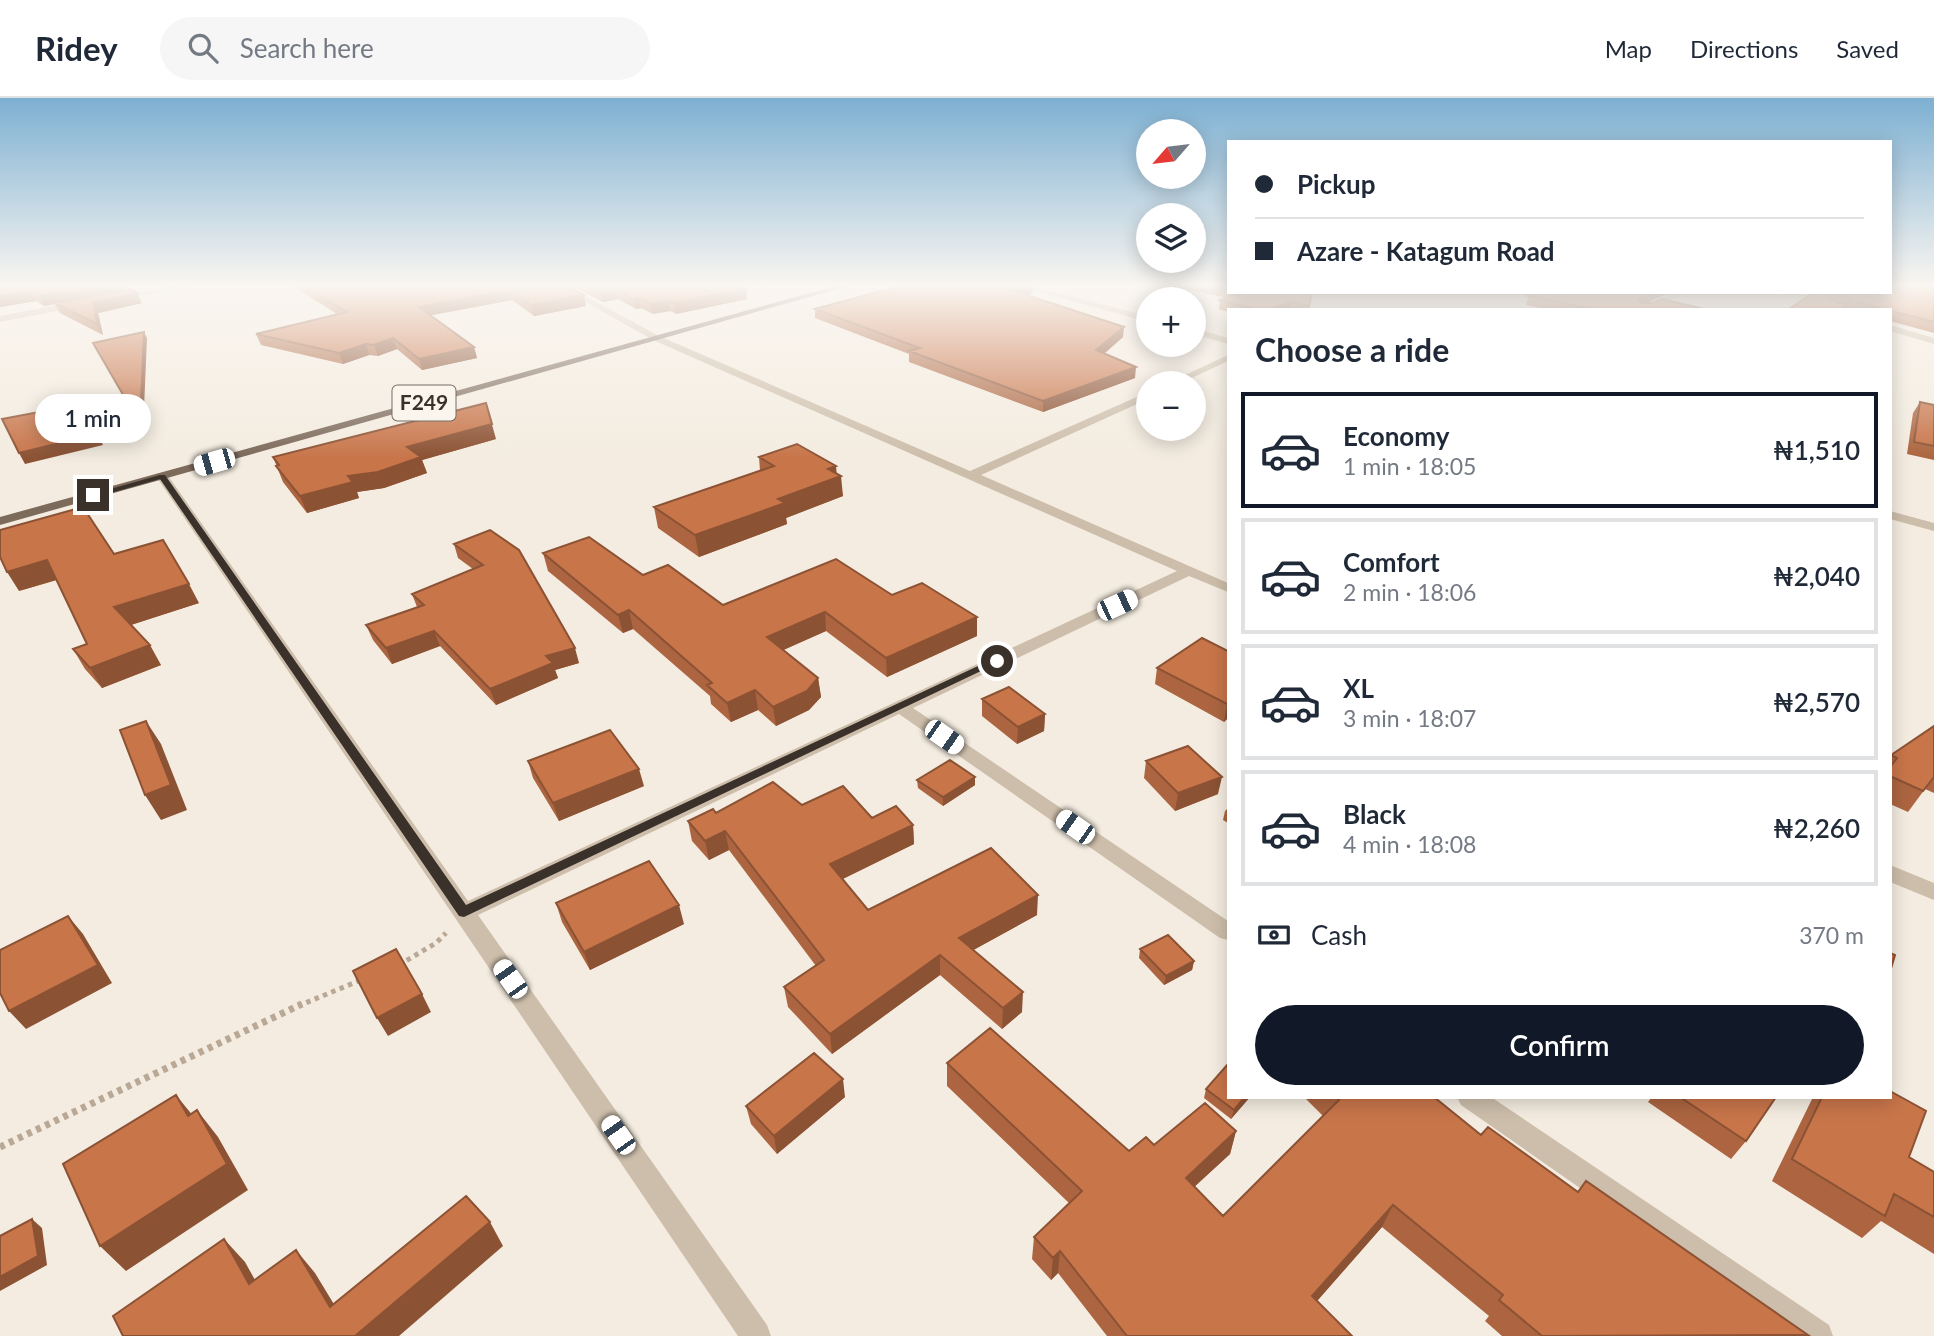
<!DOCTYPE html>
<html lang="en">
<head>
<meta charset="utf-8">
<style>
  body { margin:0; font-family:Lato,sans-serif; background:#f6f6f7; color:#1f2937; height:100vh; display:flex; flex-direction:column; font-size:26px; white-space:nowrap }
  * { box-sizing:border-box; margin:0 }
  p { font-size:23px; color:#747a83 }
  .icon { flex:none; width:38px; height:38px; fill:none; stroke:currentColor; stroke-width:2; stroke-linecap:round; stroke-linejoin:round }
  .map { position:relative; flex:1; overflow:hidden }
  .side { position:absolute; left:1227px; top:210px; width:665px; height:791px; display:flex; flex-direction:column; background:#fff; border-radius:0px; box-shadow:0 4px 18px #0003 }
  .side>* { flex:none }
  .guide { position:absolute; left:1227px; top:42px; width:665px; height:154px; border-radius:0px; box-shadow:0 4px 18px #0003; display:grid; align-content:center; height:154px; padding:0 28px; background:#fff }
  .needle { width:46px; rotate:242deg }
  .buttons { position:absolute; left:1136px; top:21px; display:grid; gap:14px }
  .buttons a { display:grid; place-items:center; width:70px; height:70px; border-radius:50%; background:#fff; box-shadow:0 4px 18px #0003; font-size:35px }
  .end { position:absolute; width:32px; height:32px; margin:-16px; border:9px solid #3a312a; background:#fff; box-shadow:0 0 0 4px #fff }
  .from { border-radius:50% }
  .bubble { position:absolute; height:49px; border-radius:24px; background:#fff; box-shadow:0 4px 18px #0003; font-size:23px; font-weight:600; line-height:49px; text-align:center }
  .car { position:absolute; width:21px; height:42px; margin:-21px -10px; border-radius:9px; box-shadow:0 0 5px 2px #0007; background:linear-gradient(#fff 24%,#345 0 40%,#fff 0 76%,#345 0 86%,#fff 0) }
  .guide b { display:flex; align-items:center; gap:24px; height:66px; font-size:26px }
  .guide b+b { border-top:2px solid #e0e1e3 }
  .guide i { width:18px; height:18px; background:#1f2937 }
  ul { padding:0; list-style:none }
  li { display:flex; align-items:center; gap:21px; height:116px; margin:0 14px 10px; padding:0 14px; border:4px solid #e0e1e3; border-radius:0px }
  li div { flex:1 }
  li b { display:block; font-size:26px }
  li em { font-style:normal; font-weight:600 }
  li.selected { border-color:#111827 }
  li>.icon { width:63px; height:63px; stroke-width:1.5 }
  h2 { padding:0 28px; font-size:32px; line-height:84px }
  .pay { display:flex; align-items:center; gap:18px; height:77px; padding:0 28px; font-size:26px }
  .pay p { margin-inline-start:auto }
  .action { display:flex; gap:14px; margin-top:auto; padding:14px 28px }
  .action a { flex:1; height:80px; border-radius:42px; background:#111827; color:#fff; font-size:28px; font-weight:600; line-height:80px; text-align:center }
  header { display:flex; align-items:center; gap:42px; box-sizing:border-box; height:98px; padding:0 35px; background:#fff; border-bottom:2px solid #e0e1e3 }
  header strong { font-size:33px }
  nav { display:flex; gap:38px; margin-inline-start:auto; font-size:24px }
  .search { width:490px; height:63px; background:#f6f6f7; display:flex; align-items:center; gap:18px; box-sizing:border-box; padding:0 24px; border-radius:38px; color:#747a83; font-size:26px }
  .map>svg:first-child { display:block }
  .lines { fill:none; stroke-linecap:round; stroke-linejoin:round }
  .path-far1 { stroke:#b9a895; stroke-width:5; stroke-dasharray:4.5 4.5; stroke-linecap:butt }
  .path { stroke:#b9a895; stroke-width:7; stroke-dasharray:5 5; stroke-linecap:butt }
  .minor { fill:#cdbeab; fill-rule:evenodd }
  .primary { fill:#7c6a5b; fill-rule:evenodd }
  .wall { fill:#ac6540 }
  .shaded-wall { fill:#8c5234 }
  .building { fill:#c8754a; stroke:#8c5234; stroke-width:2 }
  .route { fill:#3a312a }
  .labels { text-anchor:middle; stroke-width:6; stroke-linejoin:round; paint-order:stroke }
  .shield { fill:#fbf6ed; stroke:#746c64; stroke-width:2 }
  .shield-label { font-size:21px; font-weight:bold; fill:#3a312a }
</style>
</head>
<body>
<header>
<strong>Ridey</strong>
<div class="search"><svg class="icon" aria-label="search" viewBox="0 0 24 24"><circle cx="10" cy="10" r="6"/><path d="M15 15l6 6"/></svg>Search here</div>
<nav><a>Map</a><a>Directions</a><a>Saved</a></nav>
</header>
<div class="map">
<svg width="1934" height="1238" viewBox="0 0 1934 1238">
  <rect width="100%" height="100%" fill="#f4ece0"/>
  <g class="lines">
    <path class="path-far1" d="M399,867L436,845L446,835
      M298,908L361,882"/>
    <path class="path" d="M0,1049L302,906"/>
    <path class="minor" d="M177,187H195L115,203L111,200Z
      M555,187H565L659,238L970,373L1148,294V301L981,377L1228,485V494L1189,478L913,610L1228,823V842L1220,840L899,616L478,817L767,1227L771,1238H738L156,378L158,375H166L468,803L1177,473L653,242Z
      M1013,187H1027L1148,218V224Z
      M1677,194H1689L1649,212H1637Z
      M80,203L84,206L83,208L0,224V218Z
      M1890,227L1934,240V246L1890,233Z
      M1194,230L1228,240V246L1194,236Z
      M1228,257V263L1181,285H1168Z
      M1890,413L1934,425V433L1890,421Z
      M1890,767L1934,785V802L1890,784Z
      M1457,999H1491L1829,1227L1833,1238H1792L1461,1007Z"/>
    <path class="primary" d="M839,187H852L0,427V419Z"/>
  </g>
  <path class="wall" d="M0,187H124L126,192L142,205L98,215L103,237L60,215L55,206L44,208L36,203L0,209Z
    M291,187H565L584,197L586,208L534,218L512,202L431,217L474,249L477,260L422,272L397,251L378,258L369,257L343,266L261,247L256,236L337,216Z
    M570,187H738L747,201L676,216L670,213L653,216L641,210L636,211L618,201L603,204Z
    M904,187H1033V195L1027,197L1123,239L1104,256L1135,280L1043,314L909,264V256L815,220V211Z
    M1168,187H1228V194H1313L1309,212H1228V214L1219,211L1220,202L1227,200Z
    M1890,187H1934V235L1890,223V212H1848L1846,210L1845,212H1788L1833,202L1823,194H1890Z
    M1513,194H1670L1647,205L1708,212H1550L1526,207L1529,198Z
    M1920,304L1934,307V362L1907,356L1913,315Z
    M496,341L422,362L427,375L384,390L357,394L359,400L307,415L283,384L273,359Z
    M759,359L837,376L843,398L786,420L787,426L699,459L658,430L654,409L760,373Z
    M490,432L579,565L555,572L558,580L496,607L440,548L392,566L373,542L366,527L417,509L412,496L473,471L458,460L454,446Z
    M543,455L643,477L723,507L892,497L977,538L887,579L826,533L783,552L818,580L821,599L809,612L776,628L758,612L731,624L711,606L710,598L633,531L623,535L548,473Z
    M114,456L199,505L130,527L161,567L102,590L85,571L73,551L87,546L57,482L19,493Z
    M1228,553V620L1224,624L1155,586L1157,570Z
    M982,601L1045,616L1044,633L1017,646L982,618Z
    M1934,628V695L1925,691L1908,714L1890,706V659Z
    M528,663L644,688L559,723L533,680Z
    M1146,663L1218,696L1175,713L1144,680Z
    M917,682L975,687L943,708L918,690Z
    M802,707L913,727L914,746L843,781L868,812L1037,817L973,852L1022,914L1002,931L940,877L832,956L788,909L784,889L816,868L729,752L709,762L692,743L688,723L716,715Z
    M1228,710V725L1223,722L1225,713Z
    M556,805L684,826L590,872L562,824Z
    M1140,851L1194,863L1192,872L1164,887L1139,860Z
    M947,965L1129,1053L1154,1047L1236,1033L1230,1056L1194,1089L1223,1118L1323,1018L1304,999H1434L1481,1037L1578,1094L1807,1238H1502L1485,1223L1489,1218L1382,1129L1317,1203L1352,1238H1107L1058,1175L1051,1182L1032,1161L1034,1139L1069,1105L947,988Z
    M1206,991L1250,999L1231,1021L1204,1000Z
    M845,999L777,1056L751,1026L746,1008Z
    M1652,999H1776L1746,1043L1731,1061L1648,1004Z
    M1813,999H1890L1909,1059L1934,1074V1156L1881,1123L1862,1140L1772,1083Z"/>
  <path class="shaded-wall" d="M105,187H124L127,193L44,208L39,198Z
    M1030,187H1033V195L1014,202V193Z
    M746,190L747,201L676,216L675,205Z
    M616,191L618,201L603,204L600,194Z
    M510,192L512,202L422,219L419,209Z
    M31,194L36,203L0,209V198Z
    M1655,194H1670L1634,211L1638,202Z
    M137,195L142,205L98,215L103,237L97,226L93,205Z
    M584,197L586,208L534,218L531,207Z
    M639,200L641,210L636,211L634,201Z
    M669,202L670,213L653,216L651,206Z
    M1291,204L1289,212H1268Z
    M1124,229L1123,239L1095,263L1096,252Z
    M144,234L147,240L143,333L140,326Z
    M393,240L397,251L378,258L374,247Z
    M366,246L369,257L343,266L339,255Z
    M474,249L477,260L422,272L419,261Z
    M1136,269L1135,280L1043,314V303Z
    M486,305L496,341L422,362L427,375L384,390L357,394L359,400L307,415L300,398L348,378L407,349Z
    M97,336L103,347L25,366L19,355Z
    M836,368L837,379L841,378L843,398L786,420L787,426L699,459L695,437L778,401L828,371Z
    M47,462L59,481L19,493L7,474Z
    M189,486L199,505L125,529L114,509Z
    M629,512L633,531L623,535L618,517Z
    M825,514L826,533L770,558L767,539Z
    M977,519V538L887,579L886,560Z
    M434,533L440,548L392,566L386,550Z
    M150,547L161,567L102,590L90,570Z
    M575,550L579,565L555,572L558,580L496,607L490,591L546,558Z
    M818,580L821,599L809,612L776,628L773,609Z
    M755,592L758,612L731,624L727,605Z
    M1227,606H1228V620L1224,624Z
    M1045,616L1044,633L1017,646L1018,629Z
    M146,623L161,646L187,712L161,722L145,697Z
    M639,671L644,688L559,723L553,705Z
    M975,679V687L943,708V699Z
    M1222,679L1218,696L1175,713L1178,695Z
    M913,727L914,746L832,786L830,766Z
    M725,733L729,752L709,762L705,743Z
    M1038,797L1037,817L959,860V840Z
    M679,807L684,826L590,872L584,854Z
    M68,818L83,836L112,885L26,931L9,913Z
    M940,857V877L832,956L830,936Z
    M1194,863L1192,872L1164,887L1166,878Z
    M1023,894L1022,914L1002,931L1003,910Z
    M422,896L431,914L388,938L377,920Z
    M843,981L845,999L777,1056L774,1038Z
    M176,997L198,1024L188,1018Z
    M1245,999H1250L1231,1021L1234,1012Z
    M197,1012L218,1039L248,1092L126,1173L100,1148Z
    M1236,1033L1230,1056L1180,1102L1186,1080Z
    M1393,1107L1382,1129L1303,1219L1312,1198Z
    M32,1121L42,1130L47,1167L0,1193V1179Z
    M490,1124L503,1148L399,1238H355Z
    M224,1141L245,1164L270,1209L249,1186Z
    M296,1152L315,1175L349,1231L330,1209Z
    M1060,1153L1058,1175L1051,1182L1053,1160Z"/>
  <path class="building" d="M0,187H105L39,198L31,194L0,198Z
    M303,187H565L584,197L531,207L510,192L419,209L474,249L419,261L393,240L374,247L366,246L339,255L256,236L347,214Z
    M587,187H738L746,190L675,205L669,202L651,206L639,200L634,201L616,191L600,194Z
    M904,187H1030L1014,193L1124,229L1096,252L1136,269L1043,303L909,253L920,250L815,211Z
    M1210,187H1228V191Z
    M1890,187H1928L1934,189V224L1853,203L1840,194H1890Z
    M132,191L137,195L93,205L97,226L54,205Z
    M1242,194H1312L1309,208L1291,204L1268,212H1258L1220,202Z
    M1538,194H1655L1638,202L1641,205H1653L1662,201L1708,212H1597L1529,198Z
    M1814,194H1820L1838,205H1848L1840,212H1788Z
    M144,234L140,326L93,245Z
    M1920,304L1934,307V348L1914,344Z
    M486,305L492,326L407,349L421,359L378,374L348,378L353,384L300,398L276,368L279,367L273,359Z
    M76,307L97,336L19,355L2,321Z
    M797,346L836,368L828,371L841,378L778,401L785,405L695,437L654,409L774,368L759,359Z
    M83,409L114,456L163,442L189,486L114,509L150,547L90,570L73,551L87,546L47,462L7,474L0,459V432Z
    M490,432L519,452L575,550L546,558L553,565L490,591L434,533L386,550L366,527L424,507L412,496L483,467L454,446Z
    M589,439L643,477L668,467L723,507L836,461L892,497L922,485L977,519L886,560L825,514L767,539L818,580L807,593L773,609L755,592L727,605L707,587L712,585L629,512L618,517L543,455Z
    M1202,540L1228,553V606H1227L1157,570Z
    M1009,589L1045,616L1018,629L982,601Z
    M146,623L171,687L145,697L120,632Z
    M1934,628V679L1923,693L1890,678V669L1897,660L1891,657Z
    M610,632L639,671L553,705L528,663Z
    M1188,648L1222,679L1178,695L1146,663Z
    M950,662L975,679L943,699L917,682Z
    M773,684L802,707L843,688L872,720L896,708L913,727L830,766L868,812L991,750L1038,797L959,840L1023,894L1003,910L940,857L830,936L784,889L824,862L725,733L705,743L688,723L713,711L716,715Z
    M649,763L679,807L584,854L556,805Z
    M68,818L98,867L9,913L0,895V852Z
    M1168,837L1194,863L1166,878L1140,851Z
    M396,851L422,896L377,920L353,873Z
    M1890,855L1895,857L1890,874Z
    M990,930L1129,1053L1146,1039L1154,1047L1205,1005L1236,1033L1186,1080L1223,1118L1339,1002L1336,999H1434L1481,1037L1488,1029L1578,1094L1586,1083L1808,1237L1542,1238L1499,1202L1503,1197L1393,1107L1312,1198L1352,1238H1127L1060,1153L1053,1160L1034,1139L1082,1093L947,965Z
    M814,955L843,981L774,1038L746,1008Z
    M1228,966V999H1245L1234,1012L1206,991Z
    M1890,993L1926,1013L1909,1059L1934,1074V1119L1894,1096L1885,1118L1792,1061L1822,999H1890Z
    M176,997L188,1018L197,1012L227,1066L100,1148L63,1066Z
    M1680,999H1776L1746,1043Z
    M466,1098L490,1124L355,1238H123L113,1218L224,1141L249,1186L296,1152L330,1209Z
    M32,1121L38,1158L0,1179V1138Z"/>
  <linearGradient id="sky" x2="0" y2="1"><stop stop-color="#7db0d2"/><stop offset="0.52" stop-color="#faf6f1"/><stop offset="1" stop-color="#faf6f1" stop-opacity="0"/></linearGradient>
  <rect width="1934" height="360" fill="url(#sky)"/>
  <path class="route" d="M160,377H165L466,807L993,561L1002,563L464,819L459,818L160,381L93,400L89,397Z"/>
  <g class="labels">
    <rect class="shield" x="392.5" y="287.5" width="63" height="35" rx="5"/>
    <g class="shield-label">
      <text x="424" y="312">F249</text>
    </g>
  </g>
</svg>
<div class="buttons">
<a><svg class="needle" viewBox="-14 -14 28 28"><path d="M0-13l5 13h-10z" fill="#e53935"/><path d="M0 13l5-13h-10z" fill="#747a83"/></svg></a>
<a><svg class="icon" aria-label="layers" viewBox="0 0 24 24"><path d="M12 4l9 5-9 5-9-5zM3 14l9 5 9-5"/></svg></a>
<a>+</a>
<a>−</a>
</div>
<i class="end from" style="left:997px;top:563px"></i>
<i class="end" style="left:93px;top:397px"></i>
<div class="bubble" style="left:35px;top:296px;width:116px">1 min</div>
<i class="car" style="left:214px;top:364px;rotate:254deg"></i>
<i class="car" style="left:1117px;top:507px;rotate:65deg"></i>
<i class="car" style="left:944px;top:639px;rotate:125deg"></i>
<i class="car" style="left:1075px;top:729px;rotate:305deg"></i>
<i class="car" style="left:510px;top:881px;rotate:325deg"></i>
<i class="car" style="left:618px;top:1037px;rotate:325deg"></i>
<div class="guide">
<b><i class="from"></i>Pickup</b>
<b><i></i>Azare - Katagum Road</b>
</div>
<section class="side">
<h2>Choose a ride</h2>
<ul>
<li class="selected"><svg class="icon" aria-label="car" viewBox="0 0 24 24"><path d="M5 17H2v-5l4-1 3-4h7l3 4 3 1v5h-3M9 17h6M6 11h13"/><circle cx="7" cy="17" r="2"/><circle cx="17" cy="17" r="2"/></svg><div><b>Economy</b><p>1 min · 18:05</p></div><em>₦1,510</em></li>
<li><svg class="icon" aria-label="car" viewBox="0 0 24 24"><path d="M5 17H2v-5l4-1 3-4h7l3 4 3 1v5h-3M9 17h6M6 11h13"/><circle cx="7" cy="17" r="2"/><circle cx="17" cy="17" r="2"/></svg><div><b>Comfort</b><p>2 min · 18:06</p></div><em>₦2,040</em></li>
<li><svg class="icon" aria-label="car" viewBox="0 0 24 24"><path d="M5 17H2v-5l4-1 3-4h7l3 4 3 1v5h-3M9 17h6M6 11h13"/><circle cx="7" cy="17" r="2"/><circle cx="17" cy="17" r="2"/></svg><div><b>XL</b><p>3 min · 18:07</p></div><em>₦2,570</em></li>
<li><svg class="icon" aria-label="car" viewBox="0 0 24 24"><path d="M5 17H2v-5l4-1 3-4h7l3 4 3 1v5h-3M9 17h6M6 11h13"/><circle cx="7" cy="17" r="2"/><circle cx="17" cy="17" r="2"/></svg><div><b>Black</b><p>4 min · 18:08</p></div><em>₦2,260</em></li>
</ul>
<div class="pay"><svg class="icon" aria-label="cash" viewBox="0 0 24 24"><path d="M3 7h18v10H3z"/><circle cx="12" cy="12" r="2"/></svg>Cash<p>370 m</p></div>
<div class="action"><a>Confirm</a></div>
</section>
</div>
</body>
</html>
